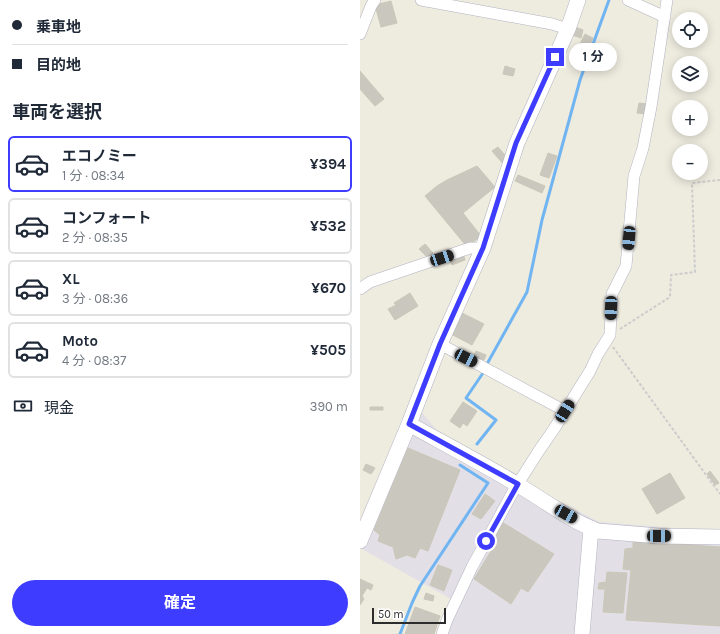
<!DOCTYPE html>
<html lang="ja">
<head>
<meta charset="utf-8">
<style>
  body { margin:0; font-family:Karla,"Noto Sans JP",sans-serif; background:#f2f2f3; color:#1f2937; height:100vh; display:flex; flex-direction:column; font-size:15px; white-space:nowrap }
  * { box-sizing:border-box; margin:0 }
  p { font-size:13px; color:#747a83 }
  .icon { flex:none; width:22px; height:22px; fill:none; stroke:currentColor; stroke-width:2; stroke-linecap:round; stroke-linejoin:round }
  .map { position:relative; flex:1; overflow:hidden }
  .side { display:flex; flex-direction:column; background:#fff; width:360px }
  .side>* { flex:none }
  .top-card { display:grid; align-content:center; height:88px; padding:0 12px; background:#fff }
  .fabs { position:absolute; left:312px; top:12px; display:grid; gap:8px }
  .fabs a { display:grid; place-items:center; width:36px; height:36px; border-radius:50%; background:#fff; box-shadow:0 2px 10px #0003; font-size:20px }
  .scale { position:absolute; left:12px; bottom:10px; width:74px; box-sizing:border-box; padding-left:4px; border:2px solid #2c2c2c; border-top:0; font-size:11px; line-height:14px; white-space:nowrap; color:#2c2c2c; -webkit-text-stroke:3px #fff; paint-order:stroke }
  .end { position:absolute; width:18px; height:18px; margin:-9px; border:5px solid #3e3cfe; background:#fff; box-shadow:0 0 0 2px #fff }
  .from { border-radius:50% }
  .bubble { position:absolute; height:28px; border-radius:14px; background:#fff; box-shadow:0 2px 10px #0003; font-size:13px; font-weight:700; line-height:28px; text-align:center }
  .car { position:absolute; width:12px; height:24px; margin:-12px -6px; border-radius:5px; box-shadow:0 0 3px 1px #0007; background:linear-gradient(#222 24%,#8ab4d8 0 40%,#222 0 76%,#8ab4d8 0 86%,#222 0) }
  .top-card b { display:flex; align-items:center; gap:14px; height:38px; font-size:15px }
  .top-card b+b { border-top:1px solid #e0e1e3 }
  .top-card i { width:10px; height:10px; background:#1f2937 }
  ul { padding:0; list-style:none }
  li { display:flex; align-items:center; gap:12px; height:56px; margin:0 8px 6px; padding:0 4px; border:2px solid #e0e1e3; border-radius:6px }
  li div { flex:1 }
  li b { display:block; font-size:15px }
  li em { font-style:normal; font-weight:700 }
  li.selected { border-color:#3e3cfe }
  li>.icon { width:36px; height:36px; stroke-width:1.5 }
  h2 { padding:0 12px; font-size:18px; line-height:48px }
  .pay { display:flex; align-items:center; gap:10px; height:44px; padding:0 12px; font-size:15px }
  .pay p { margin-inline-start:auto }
  .primary-button { display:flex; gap:8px; margin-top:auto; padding:8px 12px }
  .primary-button a { flex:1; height:46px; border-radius:24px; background:#3e3cfe; color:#fff; font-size:16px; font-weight:700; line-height:46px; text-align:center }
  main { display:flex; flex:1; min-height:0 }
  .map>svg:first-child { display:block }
  .industrial { fill:#e3dfe7 }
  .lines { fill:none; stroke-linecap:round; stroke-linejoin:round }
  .stream { stroke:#70b5f2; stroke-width:3 }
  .building { fill:#cac7be; stroke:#cac7b8 }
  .street-casing { stroke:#b2b2c0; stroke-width:12 }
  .secondary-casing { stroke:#b2b2c0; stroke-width:16 }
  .path { stroke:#ccc; stroke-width:2; stroke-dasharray:3 2; stroke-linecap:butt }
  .street { stroke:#fff; stroke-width:11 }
  .secondary { stroke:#fff; stroke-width:15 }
  .route { stroke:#3e3cfe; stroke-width:5 }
</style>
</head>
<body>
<main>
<section class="side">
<div class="top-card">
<b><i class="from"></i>乗車地</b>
<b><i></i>目的地</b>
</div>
<h2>車両を選択</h2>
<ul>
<li class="selected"><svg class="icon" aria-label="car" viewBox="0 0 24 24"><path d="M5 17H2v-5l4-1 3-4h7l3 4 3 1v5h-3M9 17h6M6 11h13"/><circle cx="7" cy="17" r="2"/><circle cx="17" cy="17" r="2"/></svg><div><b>エコノミー</b><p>1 分 · 08:34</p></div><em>¥394</em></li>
<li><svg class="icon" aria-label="car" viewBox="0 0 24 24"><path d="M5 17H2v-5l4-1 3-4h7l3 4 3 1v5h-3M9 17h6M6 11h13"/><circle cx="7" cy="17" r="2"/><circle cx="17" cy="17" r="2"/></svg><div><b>コンフォート</b><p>2 分 · 08:35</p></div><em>¥532</em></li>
<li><svg class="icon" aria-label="car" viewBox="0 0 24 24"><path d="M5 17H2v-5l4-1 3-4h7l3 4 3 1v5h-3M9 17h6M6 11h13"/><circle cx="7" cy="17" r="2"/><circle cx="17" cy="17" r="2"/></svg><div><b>XL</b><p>3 分 · 08:36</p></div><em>¥670</em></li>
<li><svg class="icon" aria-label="car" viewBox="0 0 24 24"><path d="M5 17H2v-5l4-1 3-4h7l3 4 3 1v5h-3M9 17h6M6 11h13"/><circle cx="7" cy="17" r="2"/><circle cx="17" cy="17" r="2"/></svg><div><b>Moto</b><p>4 分 · 08:37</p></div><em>¥505</em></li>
</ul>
<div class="pay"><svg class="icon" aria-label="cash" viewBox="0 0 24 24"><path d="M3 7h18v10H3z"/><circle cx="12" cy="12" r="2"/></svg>現金<p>390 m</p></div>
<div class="primary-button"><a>確定</a></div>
</section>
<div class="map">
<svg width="360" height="634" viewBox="0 0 360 634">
  <rect width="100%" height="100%" fill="#eeebdf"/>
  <path class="industrial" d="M59,409L79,433L139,465L166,484L239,522L360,532V634H78L91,599L2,549Z"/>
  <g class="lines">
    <path class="stream" d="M127,364L167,292L182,220L220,80L249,0
      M117,444L136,420L106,398L123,373
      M40,634L52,603L60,586L128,483L100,465"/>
  </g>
  <path class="building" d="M31,1L37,23L21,27L15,5Z
    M215,27L223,30L221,38L212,35Z
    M225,34L233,38L229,48L220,44Z
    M216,56L223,59L219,68L212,66Z
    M145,66L155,69L153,76L143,74Z
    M0,71L24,99L15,106L0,89Z
    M279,103L287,104L286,114L277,113Z
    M138,147L150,161L144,165L132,151Z
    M188,153L197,156L189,178L180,175Z
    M117,166L135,187L103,213L121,236L107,247L65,196L77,186L87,180Z
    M158,175L185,186L182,193L155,181Z
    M65,244L73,253L68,258L59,249Z
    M103,253L105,260L92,265L89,258Z
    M50,293L58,306L35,320L28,309L36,305L34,303Z
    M102,313L124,324L112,345L91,334Z
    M116,351L126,355L124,360L114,356Z
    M103,402L117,411L107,426L103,423L100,428L90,421Z
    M10,407H23V410H10Z
    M48,448L100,470L68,551L60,548L55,558L47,555L36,559L33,547L18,541L20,535L14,530Z
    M6,464L15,468L11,474L3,470Z
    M350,471L359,483L355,485L347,474Z
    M310,473L325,498L297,514L282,489Z
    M125,494L135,501L121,519L112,514Z
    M142,522L194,554L168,592L161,588L151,604L114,579L131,551L127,547Z
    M273,541L360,547V626L266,620L271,570L263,569L265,549L273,548Z
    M78,565L92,570L84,591L70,585Z
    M247,572L267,573L263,613L243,612L245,589H238L239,583L246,582Z
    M0,579L13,585L11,590L7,588L2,596L4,599L0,605Z
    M66,593L74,596L73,601L64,599Z
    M55,607L80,616L74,634H45Z"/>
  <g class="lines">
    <g class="street-casing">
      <path id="street" d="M61,0L192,24L208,29
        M268,0L305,17
        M0,34L11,6L15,0
        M0,289L10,282L110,248H123
        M80,344L205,411
        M82,634L87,620L112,567L154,490L178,452L194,429L230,371L238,354L250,335L252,294L266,266L274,176L283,148L291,107L307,0"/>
    </g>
    <g class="secondary-casing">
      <path id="secondary" d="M49,424C85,444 123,464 158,485C184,500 209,520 238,531L299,536L360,537
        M0,541L49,424L80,344L123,248L157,143L208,29L218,0
        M222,634L231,528"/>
    </g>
    <path class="path" d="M260,329L310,297L311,275L335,272L332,183L360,180
      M253,347L360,494"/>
    <use href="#street" class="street"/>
    <use href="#secondary" class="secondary"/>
  </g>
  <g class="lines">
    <path class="route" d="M126,541L158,484L49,424L80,344L123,248L156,143L195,57"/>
  </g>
</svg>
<div class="fabs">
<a><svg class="icon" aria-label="locate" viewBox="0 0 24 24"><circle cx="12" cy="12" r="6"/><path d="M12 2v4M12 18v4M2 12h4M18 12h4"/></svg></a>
<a><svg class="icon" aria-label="layers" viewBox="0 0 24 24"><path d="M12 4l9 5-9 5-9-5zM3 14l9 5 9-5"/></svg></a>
<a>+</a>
<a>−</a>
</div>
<div class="scale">50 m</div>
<i class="end from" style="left:126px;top:541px"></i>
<i class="end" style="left:195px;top:57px"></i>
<div class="bubble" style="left:209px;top:43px;width:48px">1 分</div>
<i class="car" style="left:269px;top:238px;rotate:185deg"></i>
<i class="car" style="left:82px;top:258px;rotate:72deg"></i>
<i class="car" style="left:251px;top:308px;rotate:182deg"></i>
<i class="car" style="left:106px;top:358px;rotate:117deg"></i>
<i class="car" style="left:205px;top:411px;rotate:32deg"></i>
<i class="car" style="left:206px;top:514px;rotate:119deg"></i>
<i class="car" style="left:299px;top:536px;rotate:90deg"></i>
</div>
</main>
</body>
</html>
